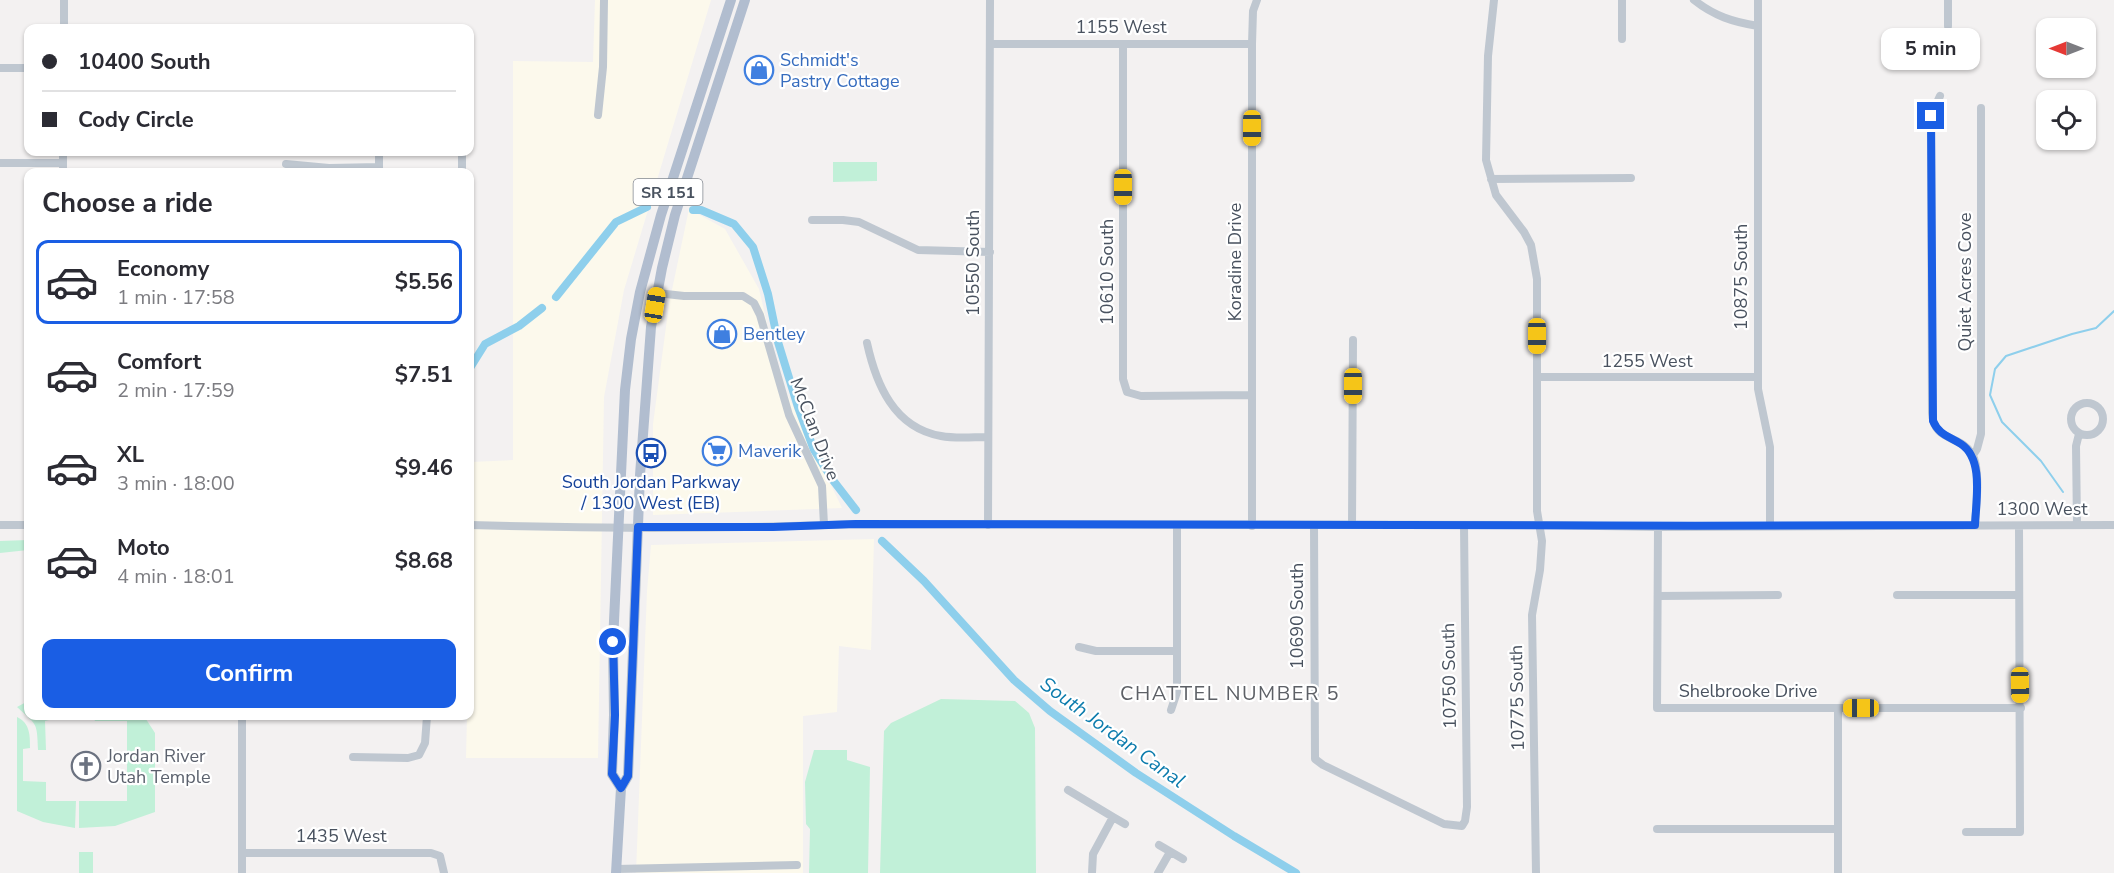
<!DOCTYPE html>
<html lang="en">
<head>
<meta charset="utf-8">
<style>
  body { margin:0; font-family:"Nunito Sans",sans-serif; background:#f2f2f3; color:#2b2b33; height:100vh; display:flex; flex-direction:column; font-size:22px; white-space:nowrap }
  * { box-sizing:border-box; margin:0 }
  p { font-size:20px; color:#7c7c81 }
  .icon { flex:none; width:33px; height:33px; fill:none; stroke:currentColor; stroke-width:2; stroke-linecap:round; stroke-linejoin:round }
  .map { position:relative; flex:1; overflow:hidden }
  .sheet { position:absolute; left:24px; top:168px; width:450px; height:552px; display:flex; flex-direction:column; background:#fff; border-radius:12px; box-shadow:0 2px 4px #0004 }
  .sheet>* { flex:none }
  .guide { position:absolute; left:24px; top:24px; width:450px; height:132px; border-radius:12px; box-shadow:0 2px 4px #0004; display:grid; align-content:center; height:132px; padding:0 18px; background:#fff }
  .needle { width:39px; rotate:270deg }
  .controls { position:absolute; left:2036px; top:18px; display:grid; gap:12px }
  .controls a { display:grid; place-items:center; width:60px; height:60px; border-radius:12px; background:#fff; box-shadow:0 2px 4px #0004; font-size:30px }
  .end { position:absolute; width:27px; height:27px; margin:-14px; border:8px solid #1a5ee4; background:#fff; box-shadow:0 0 0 3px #fff }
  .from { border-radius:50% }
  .bubble { position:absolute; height:42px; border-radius:12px; background:#fff; box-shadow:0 2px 4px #0004; font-size:20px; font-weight:700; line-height:42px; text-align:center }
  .car { position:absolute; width:18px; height:36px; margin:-18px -9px; border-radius:8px; box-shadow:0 0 4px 2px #0007; background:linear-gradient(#f5c518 24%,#345 0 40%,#f5c518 0 76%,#345 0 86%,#f5c518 0) }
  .guide b { display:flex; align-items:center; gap:21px; height:57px; font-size:22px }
  .guide b+b { border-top:2px solid #e1e1e2 }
  .guide i { width:15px; height:15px; background:#2b2b33 }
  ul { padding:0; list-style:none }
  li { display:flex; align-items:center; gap:18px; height:84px; margin:0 12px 9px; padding:0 6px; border:3px solid transparent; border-radius:12px }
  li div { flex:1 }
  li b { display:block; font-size:22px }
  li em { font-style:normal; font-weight:700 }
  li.selected { border-color:#1a5ee4 }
  li>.icon { width:54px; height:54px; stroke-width:1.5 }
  h2 { padding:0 18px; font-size:27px; line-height:72px }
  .cta { display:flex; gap:12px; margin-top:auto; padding:12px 18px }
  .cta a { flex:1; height:69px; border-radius:12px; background:#1a5ee4; color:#fff; font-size:24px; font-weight:700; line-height:69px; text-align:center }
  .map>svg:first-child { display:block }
  .commercial { fill:#fcf9ec }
  .green { fill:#c1f0d8 }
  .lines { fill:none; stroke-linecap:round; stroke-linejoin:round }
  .stream { stroke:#8ecfec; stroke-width:2 }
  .canal { stroke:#8ecfec; stroke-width:8 }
  .minor { stroke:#bfc7d0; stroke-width:8 }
  .major { stroke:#b1bdcf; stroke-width:10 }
  .route { stroke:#1a5ee4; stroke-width:8 }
  .labels { text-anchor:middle; stroke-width:4.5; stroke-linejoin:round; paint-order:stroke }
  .shield { fill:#fff; stroke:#80868f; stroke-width:1.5 }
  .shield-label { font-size:16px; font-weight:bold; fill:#49525f }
  .street-label { font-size:18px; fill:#49525f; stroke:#fff }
  .shop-label { font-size:18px; fill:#366cbe; stroke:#fff; text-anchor:start }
  .transit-label { font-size:18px; fill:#164399; stroke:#fff }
  .worship-label { font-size:18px; fill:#5b616d; stroke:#fff; text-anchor:start }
  .neighbourhood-label { font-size:20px; letter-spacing:1.5px; fill:#5d6066; stroke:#fff }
  .water-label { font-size:20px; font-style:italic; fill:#0d7cad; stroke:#fff }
</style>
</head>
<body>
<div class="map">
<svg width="2114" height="873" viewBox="0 0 2114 873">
  <rect width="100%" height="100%" fill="#f3f1f1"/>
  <path class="commercial" d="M595,0H711L624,290L604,397L598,758H466L467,716H470L471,462L513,460V61L593,62Z
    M689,209L725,229L759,289L780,379L842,508L653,515V424L669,304Z
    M874,539L871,650L839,646L837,712L803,716V873H636L647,591L651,545Z"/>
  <path class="green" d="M833,162H877V181L833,182Z
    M28,540V550L0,553V541Z
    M941,699L1015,701L1029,713L1035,728L1036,873H880L884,731L891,723Z
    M28,701V716H49V720L45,721L46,750H38C37,721 37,726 17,707Z
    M91,716H144L155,733V812L115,826L79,828V801H127V721H95L94,719H91Z
    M17,717C30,723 30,735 30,748L23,749V781L46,782V801H76L75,828L43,822L17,811Z
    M814,750H847V760L870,767L868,873H809L810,829L806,824L805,782Z
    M79,852H93V873H79Z"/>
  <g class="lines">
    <path class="stream" d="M2063,492L2041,461L2002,422L1990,395L1995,369L2006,356L2072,334L2096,328L2114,311"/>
    <path class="canal" d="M693,210H701L734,224L753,247L768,294L778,342L798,407L814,450L832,479L856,510
      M556,297L616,222L647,207
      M470,368L485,344L519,326L542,308
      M882,541L924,581L1014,680L1050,711L1136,773L1234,836L1296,873"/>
    <path class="minor" d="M1494,0L1488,56L1486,160L1496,195L1524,232L1531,245L1537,279V511L1542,541L1540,570L1532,615L1536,873
      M1694,0C1714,16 1733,22 1758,26
      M1758,0V389L1770,447V526
      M1948,0V26
      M64,28V0
      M1622,39V0
      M990,44H1252
      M1123,44V379L1127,392L1141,396L1252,395
      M0,68H28
      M1940,96L1931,116L1932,413C1934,443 1960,434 1972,454C1981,468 1976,508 1975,525
      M598,115L603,67L604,0
      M0,163H63
      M286,164L329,168L379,167
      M63,172V152
      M379,172V152
      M462,172V152
      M1491,179L1631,178
      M812,220H843L859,222L918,250L990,252
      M657,293L684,296H743L754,303L760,315L789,415L822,486L824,525
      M867,343C876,384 894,428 941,436C956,439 973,437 988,437
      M1537,377H1758
      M2071 419a16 16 0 1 1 32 0a16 16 0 1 1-32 0Z
      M1973,455L1977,449L1981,434V108
      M0,525H28
      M470,525C598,529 727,529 856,524L1539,525L1658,527L2114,525
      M988,525L990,0
      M1314,525L1315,759L1323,765L1444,824L1462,826L1465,821L1467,807L1464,525
      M1352,525L1353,340
      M2077,525L2076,446L2079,434
      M1252,526V44L1253,11L1257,0
      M1658,527L1657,708H2021
      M1897,595H2018
      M1658,596L1778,595
      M1079,647L1096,651H1177
      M1171,710L1177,692V525
      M353,757L408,758L419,755L425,743L427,716
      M1068,790L1113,817L1093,854L1092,873
      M1113,817L1125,824
      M1657,829H1838
      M1966,832H2020L2019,526
      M1159,845L1183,859
      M242,853H431L440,856L444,873
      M616,869L797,865
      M242,873V716
      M1158,873L1170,852
      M1838,873V708"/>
    <path class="major" d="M621,788L612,774L614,715L613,642L625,390L631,339L640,292L661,215L731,0
      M616,873L621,788L628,776L640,475L651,327L662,268L675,215L745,0"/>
  </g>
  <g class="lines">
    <path class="route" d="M613,642L615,715L612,774L621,788L628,776L638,527H773L856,524C1229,524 1602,527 1975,525C1976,500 1984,459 1961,444C1949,436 1939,435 1933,421L1931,116"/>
  </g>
  <defs>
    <g id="shop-ring" transform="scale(1.5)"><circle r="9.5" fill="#fff" stroke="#3f7fe0" stroke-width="1.5"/><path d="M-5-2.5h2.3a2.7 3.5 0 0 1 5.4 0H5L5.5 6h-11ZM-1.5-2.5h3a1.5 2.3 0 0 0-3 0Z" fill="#3f7fe0"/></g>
    <g id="supermarket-ring" transform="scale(1.5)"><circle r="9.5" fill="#fff" stroke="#3f7fe0" stroke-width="1.5"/><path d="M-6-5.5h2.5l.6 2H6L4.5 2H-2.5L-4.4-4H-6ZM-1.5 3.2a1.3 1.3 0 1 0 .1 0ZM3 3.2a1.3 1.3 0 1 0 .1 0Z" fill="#3f7fe0"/></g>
    <g id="bus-ring" transform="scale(1.5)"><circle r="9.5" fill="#fff" stroke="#1a4fb4" stroke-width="1.5"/><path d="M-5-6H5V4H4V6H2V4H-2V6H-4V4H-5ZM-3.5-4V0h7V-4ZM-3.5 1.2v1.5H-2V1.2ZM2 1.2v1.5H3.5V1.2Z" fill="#1a4fb4"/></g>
    <g id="church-ring" transform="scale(1.5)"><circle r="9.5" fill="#fff" stroke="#6b7280" stroke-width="1.5"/><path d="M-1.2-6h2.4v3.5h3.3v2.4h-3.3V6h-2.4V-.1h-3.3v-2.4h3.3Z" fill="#6b7280"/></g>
  </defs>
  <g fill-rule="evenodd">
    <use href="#shop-ring" x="759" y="70"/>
    <use href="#shop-ring" x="722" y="334"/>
    <use href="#supermarket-ring" x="717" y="451"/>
    <use href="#bus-ring" x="651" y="453"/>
    <use href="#church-ring" x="86" y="766"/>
  </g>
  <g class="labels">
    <rect class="shield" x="633.5" y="179" width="69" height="26" rx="4.5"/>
    <g class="shield-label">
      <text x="668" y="198">SR 151</text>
    </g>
    <g class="street-label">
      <text x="1121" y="33">1155 West</text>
      <text transform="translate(1235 262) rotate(-90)" y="6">Koradine Drive</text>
      <text transform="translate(973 263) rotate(-90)" y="6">10550 South</text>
      <text transform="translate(1107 272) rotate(-90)" y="6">10610 South</text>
      <text transform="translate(1741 277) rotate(-90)" y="6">10875 South</text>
      <text transform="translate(1965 282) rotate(-90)" y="6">Quiet Acres Cove</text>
      <text x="1647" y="367">1255 West</text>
      <text transform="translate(815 429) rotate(69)" y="6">McClan Drive</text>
      <text x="2042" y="515">1300 West</text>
      <text transform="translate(1297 616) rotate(-90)" y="6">10690 South</text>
      <text transform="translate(1449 676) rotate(-91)" y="6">10750 South</text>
      <text x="1748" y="697">Shelbrooke Drive</text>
      <text transform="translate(1517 698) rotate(-91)" y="6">10775 South</text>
      <text x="341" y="842">1435 West</text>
    </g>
    <g class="shop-label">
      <text x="780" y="66">Schmidt's<tspan x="780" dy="21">Pastry Cottage</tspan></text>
      <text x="743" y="340">Bentley</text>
      <text x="738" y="457">Maverik</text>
    </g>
    <g class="transit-label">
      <text x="651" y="488">South Jordan Parkway<tspan x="651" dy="21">/ 1300 West (EB)</tspan></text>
    </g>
    <g class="worship-label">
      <text x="107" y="762">Jordan River<tspan x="107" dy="21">Utah Temple</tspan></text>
    </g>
    <g class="neighbourhood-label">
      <text x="1230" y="700">CHATTEL NUMBER 5</text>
    </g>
    <g class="water-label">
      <text transform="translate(1113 732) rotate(36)" y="7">South Jordan Canal</text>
    </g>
  </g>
</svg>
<div class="controls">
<a><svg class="needle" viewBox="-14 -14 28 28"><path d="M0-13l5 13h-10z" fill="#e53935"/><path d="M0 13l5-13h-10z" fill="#7c7c81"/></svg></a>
<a><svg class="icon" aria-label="locate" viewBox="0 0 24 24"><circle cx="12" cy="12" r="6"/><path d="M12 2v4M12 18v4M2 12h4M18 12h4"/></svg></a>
</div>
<i class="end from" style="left:613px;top:642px"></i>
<i class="end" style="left:1931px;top:116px"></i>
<div class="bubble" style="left:1881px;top:28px;width:99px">5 min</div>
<i class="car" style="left:1252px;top:128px;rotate:180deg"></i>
<i class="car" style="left:1123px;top:187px;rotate:180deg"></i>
<i class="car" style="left:655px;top:305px;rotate:9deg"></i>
<i class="car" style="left:1537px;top:336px;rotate:180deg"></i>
<i class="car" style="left:1353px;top:386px;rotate:180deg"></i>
<i class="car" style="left:2020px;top:685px;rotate:179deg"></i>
<i class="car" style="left:1861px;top:708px;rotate:270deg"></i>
<div class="guide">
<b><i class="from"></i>10400 South</b>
<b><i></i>Cody Circle</b>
</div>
<section class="sheet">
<h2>Choose a ride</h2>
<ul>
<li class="selected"><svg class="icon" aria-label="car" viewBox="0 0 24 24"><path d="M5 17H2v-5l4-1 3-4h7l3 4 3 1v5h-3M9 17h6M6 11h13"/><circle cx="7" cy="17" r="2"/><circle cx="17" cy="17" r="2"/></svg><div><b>Economy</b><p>1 min · 17:58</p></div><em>$5.56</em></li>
<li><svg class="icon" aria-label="car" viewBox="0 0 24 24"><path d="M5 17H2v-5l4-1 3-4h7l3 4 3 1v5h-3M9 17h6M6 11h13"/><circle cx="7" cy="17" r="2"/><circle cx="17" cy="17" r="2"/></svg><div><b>Comfort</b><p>2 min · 17:59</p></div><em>$7.51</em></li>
<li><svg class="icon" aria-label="car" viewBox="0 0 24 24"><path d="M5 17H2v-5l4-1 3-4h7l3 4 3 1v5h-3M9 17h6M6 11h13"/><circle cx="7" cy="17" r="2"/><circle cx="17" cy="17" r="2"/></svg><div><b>XL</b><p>3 min · 18:00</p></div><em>$9.46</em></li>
<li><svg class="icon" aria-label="car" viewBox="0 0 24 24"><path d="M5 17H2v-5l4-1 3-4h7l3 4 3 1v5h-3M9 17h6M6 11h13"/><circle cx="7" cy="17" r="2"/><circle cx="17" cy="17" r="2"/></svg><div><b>Moto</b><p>4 min · 18:01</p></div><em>$8.68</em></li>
</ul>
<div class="cta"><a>Confirm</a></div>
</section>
</div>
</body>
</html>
